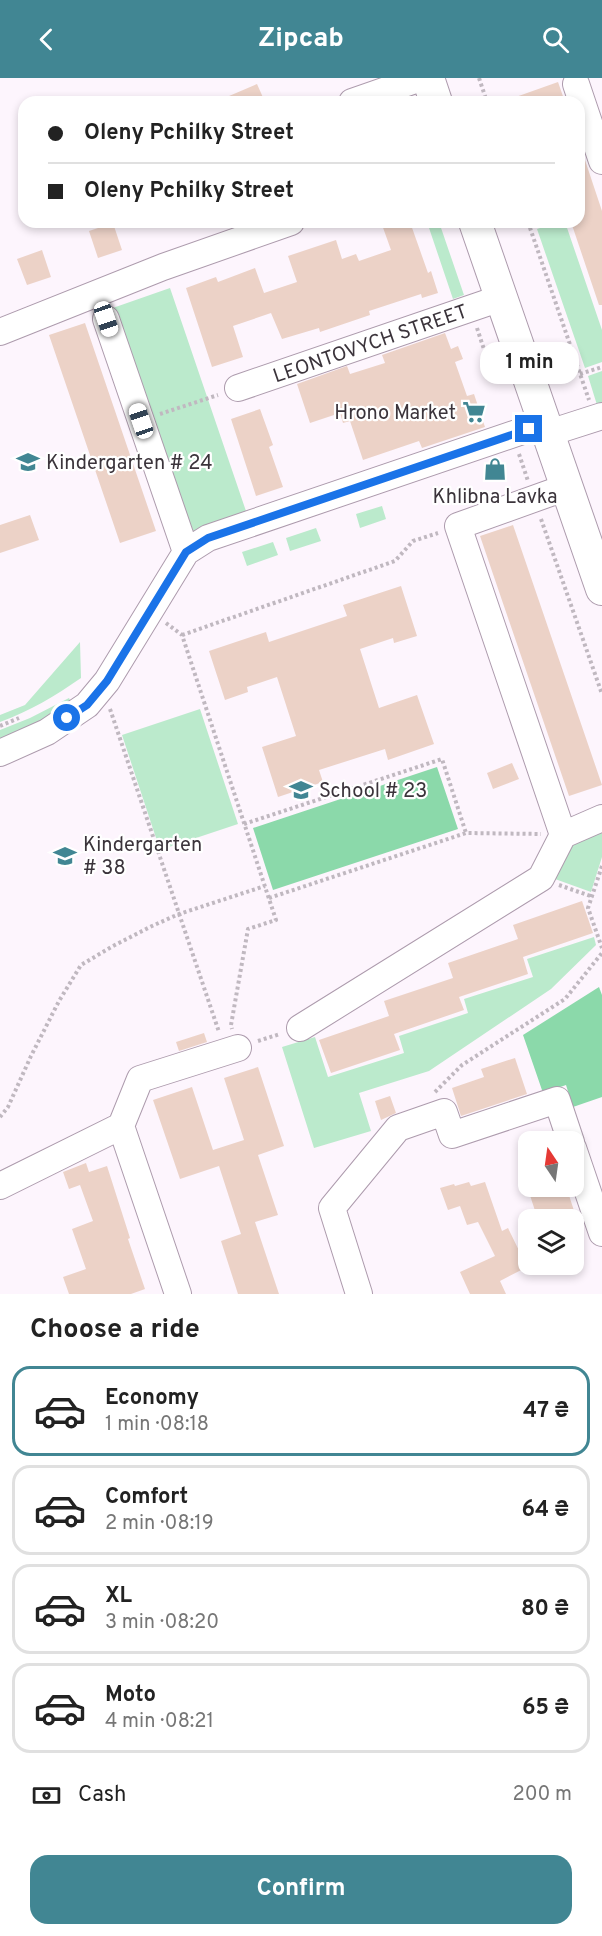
<!DOCTYPE html>
<html lang="en">
<head>
<meta charset="utf-8">
<style>
  body { margin:0; font-family:Overpass,sans-serif; background:#f6f6f6; color:#222; height:100vh; display:flex; flex-direction:column; font-size:22px; white-space:nowrap }
  * { box-sizing:border-box; margin:0 }
  p { font-size:20px; color:#767676 }
  .icon { flex:none; width:33px; height:33px; fill:none; stroke:currentColor; stroke-width:2; stroke-linecap:round; stroke-linejoin:round }
  .map { position:relative; height:1216px; overflow:hidden }
  .panel { display:flex; flex-direction:column; background:#fff; flex:1 }
  .panel>* { flex:none }
  .banner { position:absolute; left:18px; top:18px; width:567px; height:132px; border-radius:18px; box-shadow:0 3px 9px #0003; display:grid; align-content:center; height:132px; padding:0 30px; background:#fff }
  .needle { width:39px; rotate:347deg }
  .tools { position:absolute; left:518px; top:1053px; display:grid; gap:12px }
  .tools a { display:grid; place-items:center; width:66px; height:66px; border-radius:12px; background:#fff; box-shadow:0 3px 9px #0003; font-size:30px }
  .end { position:absolute; width:27px; height:27px; margin:-14px; border:8px solid #1a73e8; background:#fff; box-shadow:0 0 0 3px #fff }
  .from { border-radius:50% }
  .bubble { position:absolute; height:42px; border-radius:18px; background:#fff; box-shadow:0 3px 9px #0003; font-size:20px; font-weight:700; line-height:42px; text-align:center }
  .car { position:absolute; width:18px; height:36px; margin:-18px -9px; border-radius:8px; box-shadow:0 0 4px 2px #0007; background:linear-gradient(#fff 24%,#345 0 40%,#fff 0 76%,#345 0 86%,#fff 0) }
  .banner b { display:flex; align-items:center; gap:21px; height:57px; font-size:22px }
  .banner b+b { border-top:2px solid #e0e0e0 }
  .banner i { width:15px; height:15px; background:#222 }
  ul { padding:0; list-style:none }
  li { display:flex; align-items:center; gap:18px; height:90px; margin:0 12px 9px; padding:0 18px; border:3px solid #e0e0e0; border-radius:18px }
  li div { flex:1 }
  li b { display:block; font-size:22px }
  li em { font-style:normal; font-weight:700 }
  li.on { border-color:#418693 }
  li>.icon { width:54px; height:54px; stroke-width:1.5 }
  h2 { padding:0 30px; font-size:27px; line-height:72px }
  .pay { display:flex; align-items:center; gap:15px; height:66px; padding:0 30px; font-size:22px }
  .pay p { margin-inline-start:auto }
  .button { display:flex; gap:12px; margin-top:auto; padding:12px 30px }
  .button a { flex:1; height:69px; border-radius:18px; background:#418693; color:#fff; font-size:24px; font-weight:700; line-height:69px; text-align:center }
  header { display:flex; justify-content:space-between; align-items:center; height:78px; padding:0 30px; background:#418693; color:#fff; font-size:27px; font-weight:700 }
  .map>svg:first-child { display:block }
  .green { fill:#bbeacc }
  .forest { fill:#8bd9aa }
  .building { fill:#ecd2c7 }
  .lines { fill:none; stroke-linecap:round; stroke-linejoin:round }
  .minor-casing { stroke:#ad9bad; stroke-width:28 }
  .major-casing { stroke:#ad9bad; stroke-width:34 }
  .path { stroke:#c0b8c0; stroke-width:4; stroke-dasharray:3 3; stroke-linecap:butt }
  .minor { stroke:#fff; stroke-width:26 }
  .major { stroke:#fff; stroke-width:32 }
  .route { stroke:#1a73e8; stroke-width:8 }
  .labels { text-anchor:middle; stroke-width:4.5; stroke-linejoin:round; paint-order:stroke }
  .street-label { font-size:20px; fill:#3b343b; stroke:#fff }
  .poi-label { font-size:20px; fill:#3b343b; stroke:#fff; text-anchor:start }
</style>
</head>
<body>
<header><svg class="icon" aria-label="back" viewBox="0 0 24 24"><path d="M15 5l-7 7 7 7"/></svg>Zipcab<svg class="icon" aria-label="search" viewBox="0 0 24 24"><circle cx="10" cy="10" r="6"/><path d="M15 15l6 6"/></svg></header>
<div class="map">
<svg width="602" height="1216" viewBox="0 0 602 1216">
  <rect width="100%" height="100%" fill="#fdf5fd"/>
  <path class="green" d="M427,144H439L464,217L453,221Z
    M558,144H565L602,252V284L585,290L537,151Z
    M170,210L247,436L185,458L107,232Z
    M602,293V326L597,327L588,298Z
    M382,428L386,441L360,450L356,436Z
    M316,450L321,463L290,473L286,460Z
    M273,464L278,477L247,488L242,474Z
    M80,564L81,600C55,618 30,633 0,644V637L25,627Z
    M69,620L72,626L0,666V652L30,640Z
    M200,631L238,746L160,772L122,657Z
    M602,750V779L591,814L555,801C567,772 570,762 602,750Z
    M594,859L596,867L551,911L429,993L359,1015L371,1053L314,1070L282,969L315,959L328,999L404,975L399,958L468,935L464,921L533,899L527,881Z"/>
  <path class="forest" d="M437,689L458,751L273,812L253,750Z
    M599,909L602,917V1019L573,1029L566,1007L543,1015L523,957Z"/>
  <path class="building" d="M558,4L565,24H508L507,22Z
    M257,6L265,24H215Z
    M579,73H582L602,133V227H599L571,144H579Z
    M381,144H410L428,195L431,193L438,215L422,220L421,216L369,233L370,237L320,254L319,250L282,261L271,235L233,248L243,279L212,289L186,210L216,199L218,204L255,190L264,215L297,204L288,178L336,162L342,181L356,176L359,183L391,172Z
    M113,145L122,172L98,180L89,153Z
    M42,172L51,199L27,207L17,181Z
    M85,245L156,453L120,465L49,257Z
    M445,255L451,271L458,268L463,281L455,284L467,318L474,316L485,349L422,370L419,363L363,382L350,343L343,345L340,335L310,345L297,306L347,288L350,296L385,285L382,277Z
    M260,331L273,367L269,369L283,409L256,418L231,341Z
    M30,437L39,462L0,475V447Z
    M513,447L602,707L569,718L480,458Z
    M401,508L417,558L394,565L393,560L360,571L379,630L417,617L434,666L388,682L385,671L319,692L323,704L278,719L262,669L296,658L277,599L247,609L248,614L225,622L209,573L266,554L269,564L347,538L343,527Z
    M512,685L519,701L493,711L487,695Z
    M582,823L593,855L523,879L528,896L459,919L464,932L394,956L400,972L331,995L319,962L389,938L384,923L453,900L448,885L518,861L513,847Z
    M204,955L207,964L179,973L176,964Z
    M515,980L527,1016L461,1038L452,1010L484,999L481,991Z
    M258,989L284,1068L258,1077L278,1137L255,1144L279,1216H238L221,1163L241,1156L219,1088L180,1101L153,1022L192,1009L213,1072L244,1062L224,1000Z
    M390,1018L396,1035L381,1042L375,1023Z
    M86,1085L89,1094L107,1088L130,1160L128,1161L145,1211L131,1216H69L63,1199L86,1191L72,1151L93,1143L80,1107L69,1111L63,1094Z
    M469,1104L471,1108L485,1104L502,1153L508,1150L527,1189L500,1203L506,1216H470L460,1194L495,1178L478,1144L467,1147L460,1128L448,1132L440,1110L454,1106L455,1108Z
    M527,1108H566L577,1142H538Z"/>
  <g class="lines">
    <g class="minor-casing">
      <path id="minor" d="M576,6L602,83
        M352,24L421,0
        M106,241L186,474
        M0,254L163,189L291,144
        M238,310L501,220
        M549,355L602,338
        M0,675L47,654L87,627L107,603L186,474L208,460L546,345
        M563,757L458,448L567,409
        M300,950L541,800L563,757L602,740
        M121,1048L178,1216
        M573,1070L602,1155
        M0,1108L121,1048L140,1001L238,970
        M359,1216L332,1130L398,1050L444,1034L452,1057L557,1022L571,1064"/>
    </g>
    <g class="major-casing">
      <path id="major" d="M428,0L436,24
        M475,144L602,511"/>
    </g>
    <path class="path" d="M479,0L487,24
      M528,144L589,322
      M477,250L492,296
      M580,296L602,289
      M160,336L218,317
      M519,376L528,403
      M541,441L602,616
      M166,545L182,557L276,842L248,851L231,947L232,951
      M182,557L395,483L413,463L438,455
      M110,631L219,954
      M0,648L19,640
      M244,746L442,681L466,755
      M602,788L588,830L602,870
      M559,807L593,819
      M269,820L466,755L541,756
      M258,963L280,956
      M435,1014L462,987L565,921L602,875
      M0,1039L8,1029L31,978L59,923L81,887L113,868L152,848L179,836L265,808"/>
    <use href="#minor" class="minor"/>
    <use href="#major" class="major"/>
  </g>
  <g class="lines">
    <path class="route" d="M67,640L87,627L107,603L186,474L208,460L529,351"/>
  </g>
  <defs>
    <g id="supermarket-bare" transform="scale(1.8)"><path d="M-6-5.5h2.5l.6 2H6L4.5 2H-2.5L-4.4-4H-6ZM-1.5 3.2a1.3 1.3 0 1 0 .1 0ZM3 3.2a1.3 1.3 0 1 0 .1 0Z" fill="#418693" stroke="#fff" stroke-width="2.5" paint-order="stroke"/></g>
    <g id="school-bare" transform="scale(1.8)"><path d="M0-5L7-2L0 1L-7-2ZM-4 1L0 2.5L4 1V4Q0 6-4 4Z" fill="#418693" stroke="#fff" stroke-width="2.5" paint-order="stroke"/></g>
    <g id="shop-bare" transform="scale(1.8)"><path d="M-5-2.5h2.3a2.7 3.5 0 0 1 5.4 0H5L5.5 6h-11ZM-1.5-2.5h3a1.5 2.3 0 0 0-3 0Z" fill="#418693" stroke="#fff" stroke-width="2.5" paint-order="stroke"/></g>
  </defs>
  <g fill-rule="evenodd">
    <use href="#supermarket-bare" x="474" y="334"/>
    <use href="#school-bare" x="28" y="384"/>
    <use href="#shop-bare" x="495" y="391"/>
    <use href="#school-bare" x="301" y="712"/>
    <use href="#school-bare" x="65" y="778"/>
  </g>
  <g class="labels">
    <g class="street-label">
      <text transform="translate(370 265) rotate(-19)" y="7">LEONTOVYCH STREET</text>
    </g>
    <g class="poi-label">
      <text x="456" y="341" text-anchor="end">Hrono Market</text>
      <text x="46" y="391">Kindergarten # 24</text>
      <text x="495" y="425" text-anchor="middle">Khlibna Lavka</text>
      <text x="319" y="719">School # 23</text>
      <text x="83" y="773">Kindergarten<tspan x="83" dy="23"># 38</tspan></text>
    </g>
  </g>
</svg>
<div class="tools">
<a><svg class="needle" viewBox="-14 -14 28 28"><path d="M0-13l5 13h-10z" fill="#e53935"/><path d="M0 13l5-13h-10z" fill="#767676"/></svg></a>
<a><svg class="icon" aria-label="layers" viewBox="0 0 24 24"><path d="M12 4l9 5-9 5-9-5zM3 14l9 5 9-5"/></svg></a>
</div>
<i class="end from" style="left:67px;top:640px"></i>
<i class="end" style="left:529px;top:351px"></i>
<div class="bubble" style="left:480px;top:264px;width:99px">1 min</div>
<i class="car" style="left:106px;top:241px;rotate:161deg"></i>
<i class="car" style="left:141px;top:343px;rotate:341deg"></i>
<div class="banner">
<b><i class="from"></i>Oleny Pchilky Street</b>
<b><i></i>Oleny Pchilky Street</b>
</div>
</div>
<section class="panel">
<h2>Choose a ride</h2>
<ul>
<li class="on"><svg class="icon" aria-label="car" viewBox="0 0 24 24"><path d="M5 17H2v-5l4-1 3-4h7l3 4 3 1v5h-3M9 17h6M6 11h13"/><circle cx="7" cy="17" r="2"/><circle cx="17" cy="17" r="2"/></svg><div><b>Economy</b><p>1 min · 08:18</p></div><em>47 ₴</em></li>
<li><svg class="icon" aria-label="car" viewBox="0 0 24 24"><path d="M5 17H2v-5l4-1 3-4h7l3 4 3 1v5h-3M9 17h6M6 11h13"/><circle cx="7" cy="17" r="2"/><circle cx="17" cy="17" r="2"/></svg><div><b>Comfort</b><p>2 min · 08:19</p></div><em>64 ₴</em></li>
<li><svg class="icon" aria-label="car" viewBox="0 0 24 24"><path d="M5 17H2v-5l4-1 3-4h7l3 4 3 1v5h-3M9 17h6M6 11h13"/><circle cx="7" cy="17" r="2"/><circle cx="17" cy="17" r="2"/></svg><div><b>XL</b><p>3 min · 08:20</p></div><em>80 ₴</em></li>
<li><svg class="icon" aria-label="car" viewBox="0 0 24 24"><path d="M5 17H2v-5l4-1 3-4h7l3 4 3 1v5h-3M9 17h6M6 11h13"/><circle cx="7" cy="17" r="2"/><circle cx="17" cy="17" r="2"/></svg><div><b>Moto</b><p>4 min · 08:21</p></div><em>65 ₴</em></li>
</ul>
<div class="pay"><svg class="icon" aria-label="cash" viewBox="0 0 24 24"><path d="M3 7h18v10H3z"/><circle cx="12" cy="12" r="2"/></svg>Cash<p>200 m</p></div>
<div class="button"><a>Confirm</a></div>
</section>
</body>
</html>
